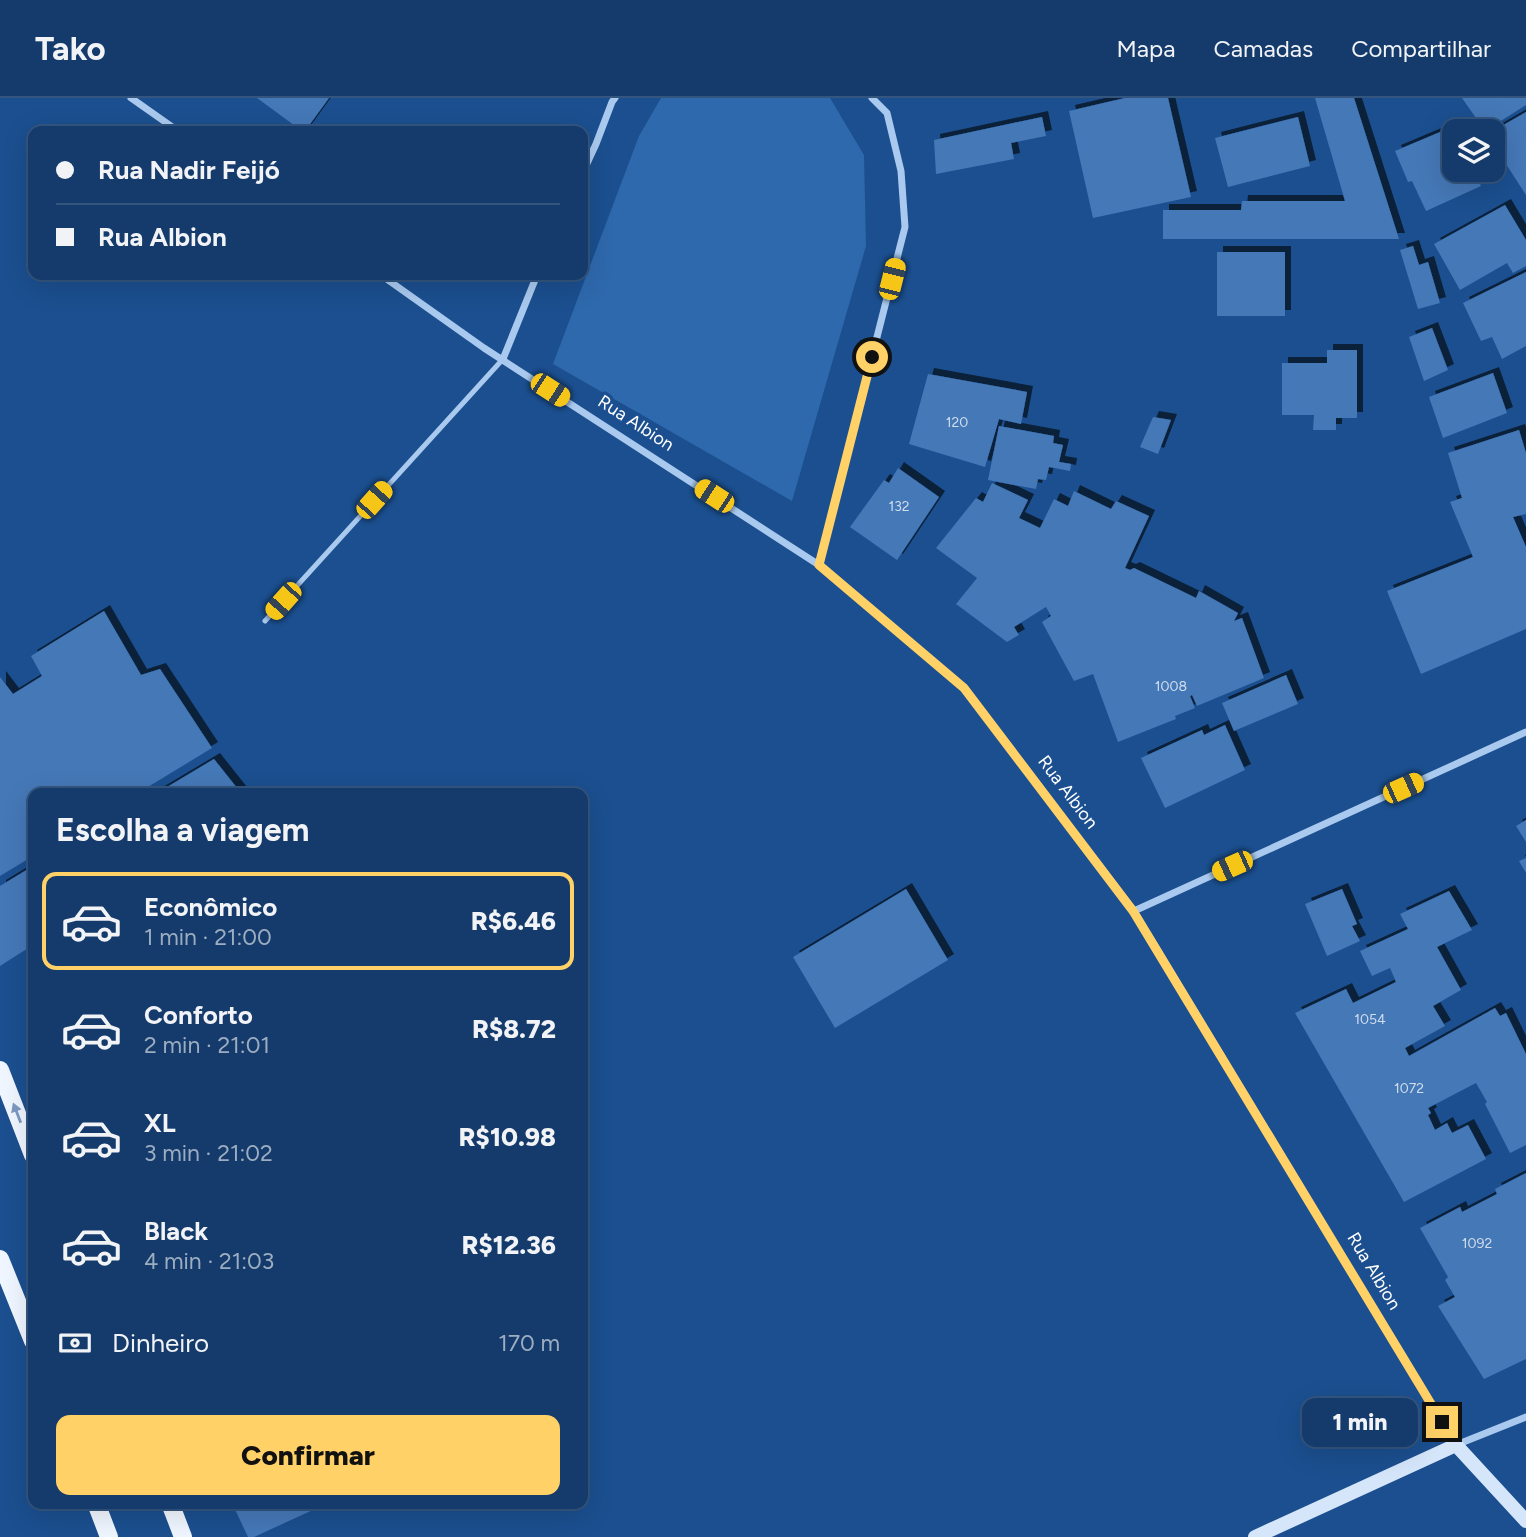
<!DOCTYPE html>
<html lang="pt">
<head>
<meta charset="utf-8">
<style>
  body { margin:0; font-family:Figtree,sans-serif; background:#1d4271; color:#f1f3f6; height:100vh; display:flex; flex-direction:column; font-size:26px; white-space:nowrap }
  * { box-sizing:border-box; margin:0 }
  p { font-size:23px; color:#9dadc1 }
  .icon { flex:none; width:38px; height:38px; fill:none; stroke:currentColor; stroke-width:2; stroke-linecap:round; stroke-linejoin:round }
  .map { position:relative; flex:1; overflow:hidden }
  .panel { position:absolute; left:28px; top:690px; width:560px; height:721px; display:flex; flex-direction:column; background:#143b6b; border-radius:14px; box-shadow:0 7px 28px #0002,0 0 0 2px #33557e }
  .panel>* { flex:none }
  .guide { position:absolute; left:28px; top:28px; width:560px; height:154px; border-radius:14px; box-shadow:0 7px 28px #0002,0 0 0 2px #33557e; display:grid; align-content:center; height:154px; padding:0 28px; background:#143b6b }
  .tools { position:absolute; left:1442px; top:21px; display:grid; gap:14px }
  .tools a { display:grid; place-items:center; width:63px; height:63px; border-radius:14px; background:#143b6b; box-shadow:0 7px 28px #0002,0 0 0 2px #33557e; font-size:35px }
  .end { position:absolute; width:32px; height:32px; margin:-16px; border:9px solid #ffd166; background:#111; box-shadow:0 0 0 4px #111 }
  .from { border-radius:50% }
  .bubble { position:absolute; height:49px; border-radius:14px; background:#143b6b; box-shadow:0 7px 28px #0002,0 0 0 2px #33557e; font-size:23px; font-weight:800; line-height:49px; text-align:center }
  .car { position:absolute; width:21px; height:42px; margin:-21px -10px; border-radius:9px; box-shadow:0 0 5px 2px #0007; background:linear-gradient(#f5c518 24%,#345 0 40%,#f5c518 0 76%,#345 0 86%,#f5c518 0) }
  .guide b { display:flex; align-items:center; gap:24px; height:66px; font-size:26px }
  .guide b+b { border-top:2px solid #33557e }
  .guide i { width:18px; height:18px; background:#f1f3f6 }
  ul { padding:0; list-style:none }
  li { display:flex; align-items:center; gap:21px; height:98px; margin:0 14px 10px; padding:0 14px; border:4px solid transparent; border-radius:14px }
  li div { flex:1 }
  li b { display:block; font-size:26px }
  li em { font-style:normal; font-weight:800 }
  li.on { border-color:#ffd166 }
  li>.icon { width:63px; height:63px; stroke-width:1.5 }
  h2 { padding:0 28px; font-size:32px; line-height:84px }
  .pay { display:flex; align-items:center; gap:18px; height:77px; padding:0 28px; font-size:26px }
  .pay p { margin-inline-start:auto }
  .cta { display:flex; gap:14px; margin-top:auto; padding:14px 28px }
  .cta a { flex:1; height:80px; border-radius:14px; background:#ffd166; color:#111; font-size:28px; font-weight:800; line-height:80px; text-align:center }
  header { display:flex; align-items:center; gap:42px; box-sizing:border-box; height:98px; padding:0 35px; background:#143b6b; border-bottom:2px solid #33557e }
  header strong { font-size:33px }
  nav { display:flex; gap:38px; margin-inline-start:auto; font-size:24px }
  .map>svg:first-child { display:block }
  .green { fill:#2e69ad }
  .building { fill:#4478b7; filter:url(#shadow) }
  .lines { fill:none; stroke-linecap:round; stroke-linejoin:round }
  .lane { stroke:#a9c9ee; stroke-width:5 }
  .street { stroke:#a9c9ee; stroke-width:7 }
  .secondary { stroke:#d6e6fa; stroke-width:14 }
  .primary { stroke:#f0f6ff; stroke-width:18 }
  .oneway { fill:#7b9ac1 }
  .route { stroke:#ffd166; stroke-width:9 }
  .labels { text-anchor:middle; stroke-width:7; stroke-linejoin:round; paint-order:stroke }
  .number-label { font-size:14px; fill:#d0dded }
  .street-label { font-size:18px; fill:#fff; stroke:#1b4f8f }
</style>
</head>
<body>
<header>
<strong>Tako</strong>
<nav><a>Mapa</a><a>Camadas</a><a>Compartilhar</a></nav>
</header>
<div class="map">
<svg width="1526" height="1439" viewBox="0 0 1526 1439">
  <defs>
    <filter id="shadow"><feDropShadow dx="6" dy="-6" stdDeviation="0" flood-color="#0009"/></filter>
  </defs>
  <rect width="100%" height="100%" fill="#1b4f8f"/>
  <path class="green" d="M661,0H830L864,57L866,148L792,403L553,266L639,38Z"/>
  <path class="building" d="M257,0H329L305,33H302Z
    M1125,0H1168L1191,99L1093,120L1069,13Z
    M1315,0H1354L1399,141H1163V112H1241L1242,103H1345Z
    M1462,0H1526V7L1485,33Z
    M1526,14V97L1493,46V33Z
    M1042,19L1046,38L1011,45L1014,61L936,76L934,42Z
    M1298,19L1310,68L1228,89L1215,40Z
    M1452,29L1454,34V72H1473L1481,88L1426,113L1412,83L1408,84L1395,53Z
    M1505,107L1526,142V168L1513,175L1507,165L1460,192L1434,146Z
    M1413,148L1419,167L1428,164L1440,205L1418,211L1400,152Z
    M1217,154H1285V218H1217Z
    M1526,174V248L1502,261L1492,239L1481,243L1463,205Z
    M1432,230L1448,272L1424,283L1409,239Z
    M1327,252H1357V320H1336V332H1313L1314,317H1282V265H1327Z
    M1493,275L1507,315L1443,340L1429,299Z
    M928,276L1027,294L1021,326L999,321L985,369L909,346Z
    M1153,319L1171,322L1158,356L1140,349Z
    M999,328L1054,338L1053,345L1063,347L1059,364L1071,366L1070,373L1049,369L1046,382L1038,381L1036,391L988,382Z
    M1519,332L1526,355V416L1513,419L1526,449V531L1421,576L1387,493L1473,459L1450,404L1462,400L1448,355Z
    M898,370L939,399L897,462L850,429L884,382L889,385Z
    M992,385L1028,402L1019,420L1040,430L1054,401L1068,408L1074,393L1111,411L1116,403L1149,418L1125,470L1130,472L1134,470L1196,500L1199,493L1238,515L1234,523L1242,520L1264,580L1197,608L1192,597L1190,598L1195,610L1175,618L1176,621L1118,644L1093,576L1074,583L1042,524L1051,518L1046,509L1014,529L1019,537L1007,544L956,506L977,480L936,450L976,400L983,404Z
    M104,513L141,577L160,571L212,650L138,695H33V758L0,778V579L13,596L42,578L31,558Z
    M1286,577L1298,606L1234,633L1222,605Z
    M1225,627L1245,672L1165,710L1141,660L1202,632L1204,637Z
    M214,661L241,695H157Z
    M1526,722V744L1516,728Z
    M1526,760V775L1519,763Z
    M33,768V847L0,868V788Z
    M906,791L948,862L835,930L793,859Z
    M1342,791L1357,826L1352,828L1360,843L1327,858L1305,806Z
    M1449,793L1472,832L1437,849L1461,892L1433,908L1445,928L1405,950L1409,958L1495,910L1500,918L1506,915L1526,956V1047L1510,1055L1485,1006L1487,1004L1476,985L1428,1010L1431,1015L1428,1017L1435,1032L1447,1025L1452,1035L1468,1027L1486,1061L1404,1104L1295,915L1346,891L1353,905L1396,884L1390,870L1372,878L1360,853L1408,831L1400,816Z
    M33,859V873L26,863Z
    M1526,1075V1261L1484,1281L1438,1208L1455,1199L1445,1182L1448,1179L1420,1130L1460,1109L1462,1114L1497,1096L1495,1091Z
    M232,1405H328L254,1439H248Z"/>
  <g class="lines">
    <path class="lane" d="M265,523L503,261"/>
    <path class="street" d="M131,0L178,33
      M583,74L596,46L612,4L615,0
      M381,177L484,250L819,467L964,590L1134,813L1456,1347L1526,1319
      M503,261L537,177
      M819,467L905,129L901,73L887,15L872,0
      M1134,813L1526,634"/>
    <path class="secondary" d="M1255,1439L1456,1347L1526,1423"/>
    <path class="primary" d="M0,972L33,1057
      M0,1161L33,1243
      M96,1405L109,1439
      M170,1405L183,1439"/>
  </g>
  <defs><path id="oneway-solid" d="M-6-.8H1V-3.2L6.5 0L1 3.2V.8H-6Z" transform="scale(1.75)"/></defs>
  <use class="oneway" href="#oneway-solid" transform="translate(17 1015) rotate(-111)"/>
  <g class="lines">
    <path class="route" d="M872,259L819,467L964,590L1133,813L1442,1324"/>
  </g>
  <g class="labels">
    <g class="number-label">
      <text x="957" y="329">120</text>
      <text x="899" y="413">132</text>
      <text x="1171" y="593">1008</text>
      <text x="1370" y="926">1054</text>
      <text x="1409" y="995">1072</text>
      <text x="1477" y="1150">1092</text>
    </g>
    <g class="street-label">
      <text transform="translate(636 325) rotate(33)" y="6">Rua Albion</text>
      <text transform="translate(1068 694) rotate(53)" y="6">Rua Albion</text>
      <text transform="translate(1374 1173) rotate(59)" y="6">Rua Albion</text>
    </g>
  </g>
</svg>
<div class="tools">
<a><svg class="icon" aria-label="layers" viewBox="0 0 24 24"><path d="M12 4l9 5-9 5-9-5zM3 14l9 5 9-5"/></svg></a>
</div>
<i class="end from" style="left:872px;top:259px"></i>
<i class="end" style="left:1442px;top:1324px"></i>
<div class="bubble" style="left:1302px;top:1300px;width:116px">1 min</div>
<i class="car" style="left:892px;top:181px;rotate:14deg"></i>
<i class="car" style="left:550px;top:292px;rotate:123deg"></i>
<i class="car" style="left:714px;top:398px;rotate:303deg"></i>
<i class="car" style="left:374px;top:402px;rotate:42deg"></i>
<i class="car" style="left:283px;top:503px;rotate:222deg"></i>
<i class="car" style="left:1403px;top:690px;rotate:66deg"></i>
<i class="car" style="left:1232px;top:768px;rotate:246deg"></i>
<div class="guide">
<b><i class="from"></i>Rua Nadir Feijó</b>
<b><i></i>Rua Albion</b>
</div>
<section class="panel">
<h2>Escolha a viagem</h2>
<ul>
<li class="on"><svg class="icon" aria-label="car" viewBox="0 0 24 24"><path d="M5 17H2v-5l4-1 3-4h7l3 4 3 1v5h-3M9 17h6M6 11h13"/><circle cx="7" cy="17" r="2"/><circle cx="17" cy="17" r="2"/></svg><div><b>Econômico</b><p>1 min · 21:00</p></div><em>R$6.46</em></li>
<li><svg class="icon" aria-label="car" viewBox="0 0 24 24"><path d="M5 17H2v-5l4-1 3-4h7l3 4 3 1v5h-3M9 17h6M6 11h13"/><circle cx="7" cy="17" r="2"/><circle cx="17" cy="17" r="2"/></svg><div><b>Conforto</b><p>2 min · 21:01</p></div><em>R$8.72</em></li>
<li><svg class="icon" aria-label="car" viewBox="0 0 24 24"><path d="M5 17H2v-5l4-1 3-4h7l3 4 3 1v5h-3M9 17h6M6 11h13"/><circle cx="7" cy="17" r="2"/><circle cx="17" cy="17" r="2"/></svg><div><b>XL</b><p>3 min · 21:02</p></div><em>R$10.98</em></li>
<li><svg class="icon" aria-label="car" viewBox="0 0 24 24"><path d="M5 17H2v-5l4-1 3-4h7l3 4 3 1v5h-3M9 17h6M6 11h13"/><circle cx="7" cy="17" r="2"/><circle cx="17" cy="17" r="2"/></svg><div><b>Black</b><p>4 min · 21:03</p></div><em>R$12.36</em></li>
</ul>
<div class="pay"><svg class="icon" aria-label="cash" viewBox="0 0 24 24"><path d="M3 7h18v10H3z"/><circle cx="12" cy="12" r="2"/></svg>Dinheiro<p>170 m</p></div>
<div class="cta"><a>Confirmar</a></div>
</section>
</div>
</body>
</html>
